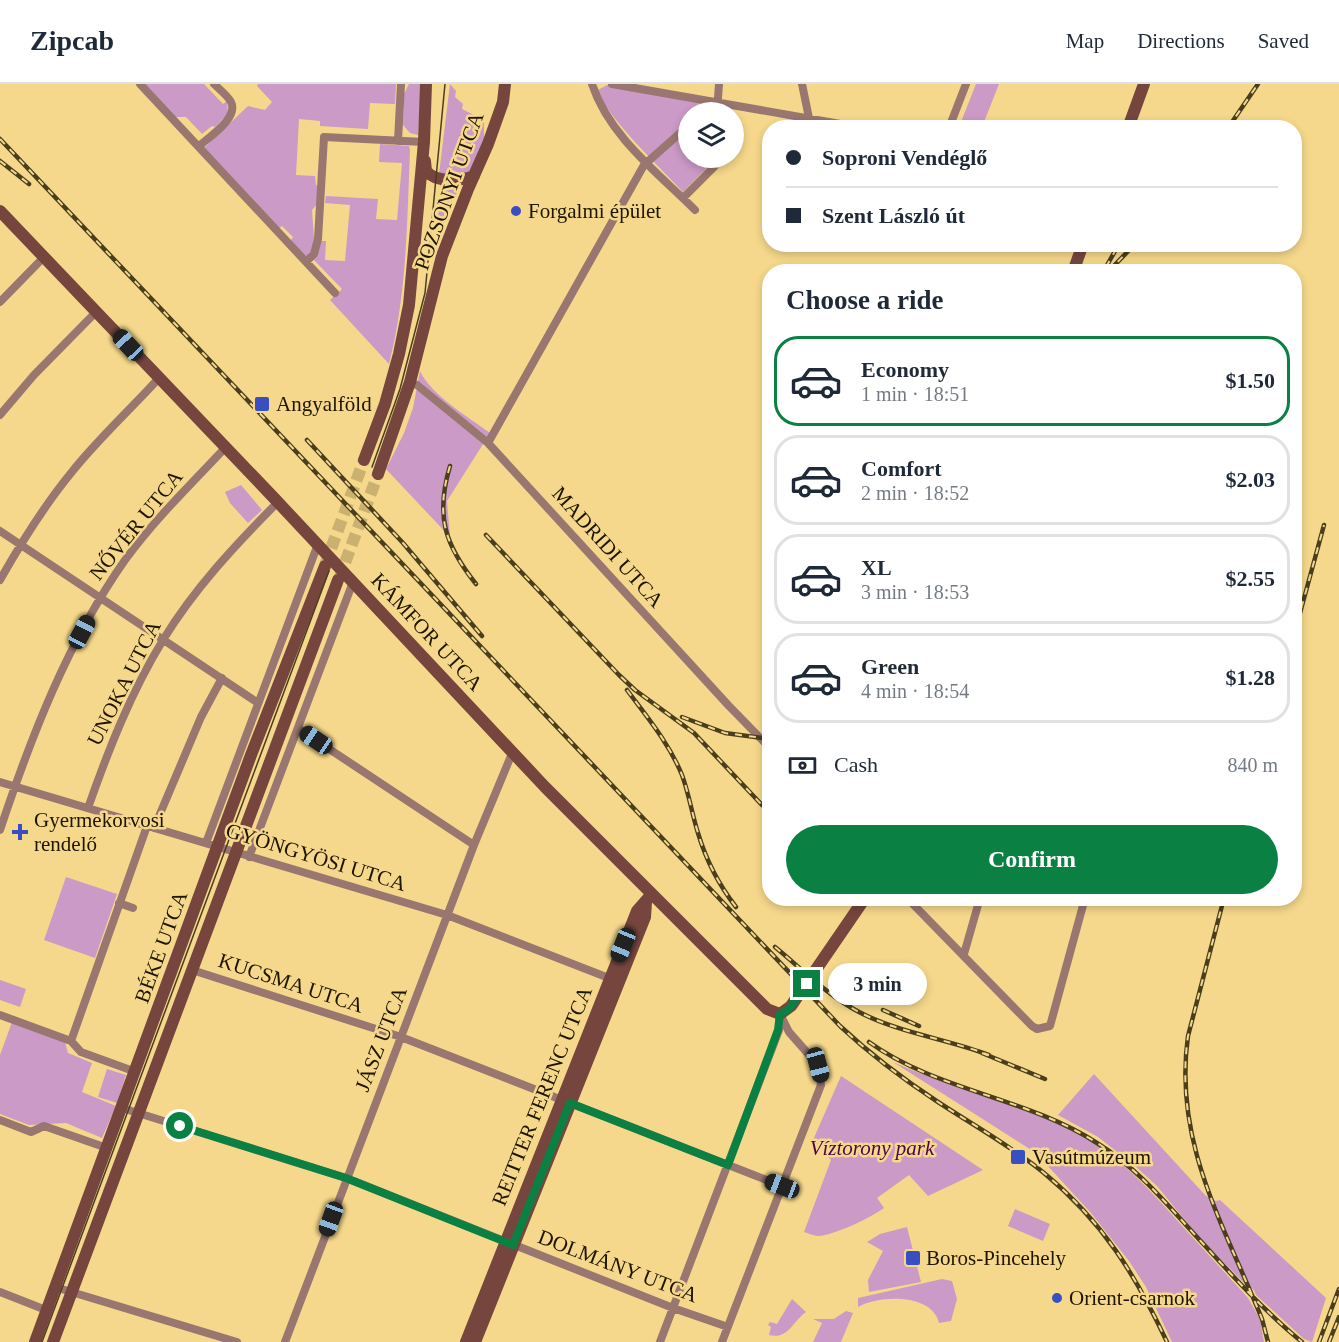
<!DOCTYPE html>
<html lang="en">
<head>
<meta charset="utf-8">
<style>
  body { margin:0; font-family:Georgia,serif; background:#f6f6f7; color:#1f2937; height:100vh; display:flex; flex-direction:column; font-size:22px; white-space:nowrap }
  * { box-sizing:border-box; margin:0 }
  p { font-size:20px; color:#747a83 }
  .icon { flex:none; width:33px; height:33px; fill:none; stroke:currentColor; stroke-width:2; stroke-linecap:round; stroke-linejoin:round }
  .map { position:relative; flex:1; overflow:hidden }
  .panel { position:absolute; left:762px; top:180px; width:540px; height:642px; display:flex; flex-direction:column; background:#fff; border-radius:24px; box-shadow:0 3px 9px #0003 }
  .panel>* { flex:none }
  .guide { position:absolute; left:762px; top:36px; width:540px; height:132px; border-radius:24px; box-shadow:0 3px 9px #0003; display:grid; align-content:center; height:132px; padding:0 24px; background:#fff }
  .controls { position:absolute; left:678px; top:18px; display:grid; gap:12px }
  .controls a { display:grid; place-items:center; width:66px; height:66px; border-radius:50%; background:#fff; box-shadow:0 3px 9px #0003; font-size:30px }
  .end { position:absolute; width:27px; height:27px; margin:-14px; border:8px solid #0b8043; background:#fff; box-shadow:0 0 0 3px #fff }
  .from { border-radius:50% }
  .bubble { position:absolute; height:42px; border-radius:21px; background:#fff; box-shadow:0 3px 9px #0003; font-size:20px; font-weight:700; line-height:42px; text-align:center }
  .car { position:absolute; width:18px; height:36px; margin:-18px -9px; border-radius:8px; box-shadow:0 0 4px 2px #0007; background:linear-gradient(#222 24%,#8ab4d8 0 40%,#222 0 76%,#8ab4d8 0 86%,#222 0) }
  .guide b { display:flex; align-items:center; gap:21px; height:57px; font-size:22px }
  .guide b+b { border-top:2px solid #e0e1e3 }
  .guide i { width:15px; height:15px; background:#1f2937 }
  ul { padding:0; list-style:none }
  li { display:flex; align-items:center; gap:18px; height:90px; margin:0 12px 9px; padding:0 12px; border:3px solid #e0e1e3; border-radius:24px }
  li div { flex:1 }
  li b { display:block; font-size:22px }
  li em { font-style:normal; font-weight:700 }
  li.current { border-color:#0b8043 }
  li>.icon { width:54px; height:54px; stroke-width:1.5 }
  h2 { padding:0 24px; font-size:27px; line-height:72px }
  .pay { display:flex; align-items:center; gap:15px; height:66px; padding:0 24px; font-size:22px }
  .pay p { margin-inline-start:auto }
  .cta { display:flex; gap:12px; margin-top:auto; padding:12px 24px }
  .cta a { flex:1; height:69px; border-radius:36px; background:#0b8043; color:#fff; font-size:24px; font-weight:700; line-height:69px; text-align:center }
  header { display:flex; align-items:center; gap:36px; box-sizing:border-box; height:84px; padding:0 30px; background:#fff; border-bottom:2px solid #e0e1e3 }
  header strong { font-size:28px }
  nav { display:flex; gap:33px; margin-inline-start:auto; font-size:21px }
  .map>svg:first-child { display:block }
  .green { fill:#cb9ac6 }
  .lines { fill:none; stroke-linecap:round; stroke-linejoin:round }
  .secondary-tunnel { stroke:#cab16f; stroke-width:12; stroke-dasharray:12 6; stroke-linecap:butt }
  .street { stroke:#997670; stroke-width:8 }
  .secondary { stroke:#76463e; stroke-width:12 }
  .tram { stroke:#4a3e1d; stroke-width:1.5 }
  .rail-casing { stroke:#4a3e1d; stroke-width:4.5 }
  .rail { stroke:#f5d88b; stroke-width:2; stroke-dasharray:7; stroke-linecap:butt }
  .route { stroke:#0b8043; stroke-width:8 }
  .poi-dot { fill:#384ec1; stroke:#f5d88b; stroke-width:2 }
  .labels { text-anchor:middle; stroke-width:5; stroke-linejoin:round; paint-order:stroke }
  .street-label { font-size:21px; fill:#1d1500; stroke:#f5d88b }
  .poi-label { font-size:21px; fill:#1d1500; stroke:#f5d88b; text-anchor:start }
  .park-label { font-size:21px; font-style:italic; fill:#4b0548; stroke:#f5d88b }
</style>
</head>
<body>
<header>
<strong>Zipcab</strong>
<nav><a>Map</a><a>Directions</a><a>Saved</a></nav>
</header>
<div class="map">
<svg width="1339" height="1258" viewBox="0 0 1339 1258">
  <rect width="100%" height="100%" fill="#f5d88b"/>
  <path class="green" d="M140,0H204L223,20L227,17L228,30L215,43L212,42L202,50L186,33H170Z
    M258,0H396L395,20L370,19L368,45L320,42V37L299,35L296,91L315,92L316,101L318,102V119L312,126L314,154L313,168L306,174L290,157L293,153L282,142L278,145L204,64L248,22L265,26L272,18L257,2Z
    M409,0H422L418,51L410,49L403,41L404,10Z
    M450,0L456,7L455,13L463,20L462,25L484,36V56L469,90H439Z
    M976,0H999L982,43H959Z
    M607,1L713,21V28H688V74H711V80L683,108C663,86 604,31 598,6Z
    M380,60L409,62L410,66C407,138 407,210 389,280L330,216L342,205L313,175L320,157H326L325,176L345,177L350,121L325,119L326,112L378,115L376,135L397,136L402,79L379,78Z
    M457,97L460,104L443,133L438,136L436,135L446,111L441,104L440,98Z
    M420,287C432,312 467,332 490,349L447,417L450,453L386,385L404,349L413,324Z
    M241,401L262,426L248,439L230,419L225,408Z
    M66,793L117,810L95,874L44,856Z
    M0,896L26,905L20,923L0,916Z
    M12,938L65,958L68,969L92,979L82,1008L116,1022L102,1054L66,1039L29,1041L0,1030V971Z
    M893,978C954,1006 1025,1019 1083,1052C1128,1078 1161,1119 1196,1157C1213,1176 1231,1195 1248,1214L1260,1235L1264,1258H1172L1146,1203L1129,1177L1091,1129L1036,1069Z
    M107,985L126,991L117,1019L98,1013Z
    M1094,990L1206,1112L1216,1117L1220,1116L1326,1214L1312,1258L1304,1255L1256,1211L1254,1206L1242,1197L1198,1152L1157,1102L1134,1081L1098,1053L1058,1031Z
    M841,992L983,1086L928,1112L909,1091L877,1114L884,1124C870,1134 835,1151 818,1152C814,1152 808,1149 804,1148L831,1076L813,1056Z
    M1015,1125L1050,1140L1043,1157L1008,1142Z
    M907,1143L921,1198L869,1208L868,1196L883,1167L867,1158L880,1150Z
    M942,1195L952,1197L957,1215L951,1237L939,1239C932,1209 879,1211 858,1223V1214Z
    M792,1215L806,1228C793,1237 788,1256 769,1251L771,1243L768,1241L770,1238L777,1240Z
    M846,1227L853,1229L841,1258H813L822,1239L813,1235H834Z"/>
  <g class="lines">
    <path class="secondary-tunnel" d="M325,481L364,376
      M339,495L378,390"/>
    <path class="street" d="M140,0L335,209
      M592,0C609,52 658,89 695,126
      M612,0L863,44
      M802,0L809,34
      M704,28L717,18
      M717,28L719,0
      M949,44L966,0
      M398,57L401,0
      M199,62C209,53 239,34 231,18C228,12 219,5 214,0
      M683,114L715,82V74
      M306,178L314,170L318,155L324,53L424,58
      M0,218L44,173
      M410,298L417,301L488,359L729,622L770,664
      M0,331L34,291L96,228
      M488,359L644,81L688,42
      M0,447L258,619
      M0,496C21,459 44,422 71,389C98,355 130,326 159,294
      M299,645L474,761
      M0,698L447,831L614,896
      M88,724C108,667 131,608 163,556C194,505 236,460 278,418
      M154,744L201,633L222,594
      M0,746C31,653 68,557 125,476C155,435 191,400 226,363
      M206,759L318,460
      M249,773L353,498
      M907,814L1032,942L1037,945L1050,942L1085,814
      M119,819L133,824
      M964,870L980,814
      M192,886L401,953L782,1102
      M0,931L71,957L81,968L136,988
      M71,957L147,742
      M122,1024L346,1094L673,1224L728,1243
      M0,1036L31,1048L44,1042L107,1064
      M55,1203L237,1258
      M0,1208L46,1226
      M285,1258L474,761L513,667
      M660,1258L779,946L780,931
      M722,1258L821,1001L818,981L789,948L780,930"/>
    <path class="secondary" d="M1128,44L1144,0
      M425,77L426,87C436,99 461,97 474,92
      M0,127L274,414L545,703L767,925L780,930L791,922L865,814
      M1073,188L1083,160
      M364,376L385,320L399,270L409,221L424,58L426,0
      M378,390L410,298L442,172L468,105L488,60L503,18L505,0
      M35,1258L251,671L325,482
      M53,1258L338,496
      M466,1258L637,827L651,811
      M475,1258L645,833L646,818"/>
    <path class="tram" d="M372,383L400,305L425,209L445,0
      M42,1258L329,487"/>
    <g class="rail-casing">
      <path id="rail" d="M1228,44L1258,0
        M0,55L840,942C870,970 903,995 938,1018C973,1041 1011,1062 1044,1089C1103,1138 1135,1190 1167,1258
        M0,77L29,100
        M1106,183L1119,160
        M1108,188L1135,160
        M307,356L403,459L482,552
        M450,382C435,432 445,461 476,500
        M486,451L619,591L635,606L694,649L762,721
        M1294,551L1324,441
        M627,606C647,633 669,659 682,691C689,710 692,730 698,749C706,776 719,801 736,823
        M682,633L725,649L770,655
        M1224,814L1188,952C1173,1058 1224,1141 1262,1235L1268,1258
        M775,863C802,885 827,911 859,928C899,949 947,955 989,971
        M883,926L919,942
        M869,958C937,1007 1026,1013 1097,1059C1136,1083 1165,1118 1196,1152C1230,1189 1263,1226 1302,1258
        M982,969L1045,995
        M1319,1258L1339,1205
        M1329,1258L1339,1233"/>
    </g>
    <use href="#rail" class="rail"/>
  </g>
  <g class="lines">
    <path class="route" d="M180,1042L346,1094L513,1161L570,1019L728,1081L778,946L780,930L788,926L807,900"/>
  </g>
  <g class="poi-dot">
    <circle cx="516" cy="127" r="6"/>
    <rect x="254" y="312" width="16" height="16" rx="3"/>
    <path d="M17 739h6v6h6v6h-6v6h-6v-6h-6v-6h6z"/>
    <rect x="1010" y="1065" width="16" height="16" rx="3"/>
    <rect x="905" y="1166" width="16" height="16" rx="3"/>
    <circle cx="1057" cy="1214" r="6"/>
  </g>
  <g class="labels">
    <g class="street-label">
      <text transform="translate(449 107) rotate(-70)" y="7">POZSONYI UTCA</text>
      <text transform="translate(136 441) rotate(-51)" y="7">NŐVÉR UTCA</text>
      <text transform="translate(608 463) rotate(48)" y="7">MADRIDI UTCA</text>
      <text transform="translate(427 548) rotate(47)" y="7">KÁMFOR UTCA</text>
      <text transform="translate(124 599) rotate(-63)" y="7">UNOKA UTCA</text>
      <text transform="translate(316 773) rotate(17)" y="7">GYÖNGYÖSI UTCA</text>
      <text transform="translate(161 863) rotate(-70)" y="7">BÉKE UTCA</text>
      <text transform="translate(291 899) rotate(18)" y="7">KUCSMA UTCA</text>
      <text transform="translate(381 955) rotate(-69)" y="7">JÁSZ UTCA</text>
      <text transform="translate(542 1012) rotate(-68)" y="7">REITTER FERENC UTCA</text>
      <text transform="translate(618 1182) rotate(21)" y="7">DOLMÁNY UTCA</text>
    </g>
    <g class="poi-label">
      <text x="528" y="134">Forgalmi épület</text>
      <text x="276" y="327">Angyalföld</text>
      <text x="34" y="743">Gyermekorvosi<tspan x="34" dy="24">rendelő</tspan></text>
      <text x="1032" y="1080">Vasútmúzeum</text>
      <text x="926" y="1181">Boros-Pincehely</text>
      <text x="1069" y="1221">Orient-csarnok</text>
    </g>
    <g class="park-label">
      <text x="872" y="1071">Víztorony park</text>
    </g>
  </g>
</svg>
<div class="controls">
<a><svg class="icon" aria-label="layers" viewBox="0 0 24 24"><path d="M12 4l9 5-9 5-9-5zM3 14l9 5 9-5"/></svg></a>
</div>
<i class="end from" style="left:180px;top:1042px"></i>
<i class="end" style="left:807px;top:900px"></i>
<div class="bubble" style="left:828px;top:879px;width:99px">3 min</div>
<i class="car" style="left:128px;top:261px;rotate:317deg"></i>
<i class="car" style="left:82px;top:548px;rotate:28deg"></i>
<i class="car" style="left:316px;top:656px;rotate:304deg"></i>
<i class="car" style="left:623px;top:861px;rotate:202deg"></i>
<i class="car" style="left:818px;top:981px;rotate:165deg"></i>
<i class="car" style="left:782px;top:1102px;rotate:291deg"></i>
<i class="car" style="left:331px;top:1135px;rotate:200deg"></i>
<div class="guide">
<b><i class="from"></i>Soproni Vendéglő</b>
<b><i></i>Szent László út</b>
</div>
<section class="panel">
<h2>Choose a ride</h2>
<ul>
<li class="current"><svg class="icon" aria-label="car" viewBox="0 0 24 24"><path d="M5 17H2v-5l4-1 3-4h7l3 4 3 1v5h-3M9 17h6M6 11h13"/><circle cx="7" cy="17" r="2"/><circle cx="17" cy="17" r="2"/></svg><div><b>Economy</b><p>1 min · 18:51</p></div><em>$1.50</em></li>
<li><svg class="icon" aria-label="car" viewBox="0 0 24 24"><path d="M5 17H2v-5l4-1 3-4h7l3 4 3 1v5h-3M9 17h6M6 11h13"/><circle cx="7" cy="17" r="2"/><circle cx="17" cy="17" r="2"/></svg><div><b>Comfort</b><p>2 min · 18:52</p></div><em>$2.03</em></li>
<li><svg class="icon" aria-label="car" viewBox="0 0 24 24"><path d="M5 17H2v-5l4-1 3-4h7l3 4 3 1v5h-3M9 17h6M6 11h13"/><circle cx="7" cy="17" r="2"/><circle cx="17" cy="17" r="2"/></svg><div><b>XL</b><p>3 min · 18:53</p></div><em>$2.55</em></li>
<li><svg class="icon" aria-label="car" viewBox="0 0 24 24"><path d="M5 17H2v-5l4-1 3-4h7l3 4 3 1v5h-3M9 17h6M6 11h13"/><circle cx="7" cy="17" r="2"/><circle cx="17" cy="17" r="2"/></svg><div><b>Green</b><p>4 min · 18:54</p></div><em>$1.28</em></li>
</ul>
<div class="pay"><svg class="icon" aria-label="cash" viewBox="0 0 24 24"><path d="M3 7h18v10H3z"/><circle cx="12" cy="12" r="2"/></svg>Cash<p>840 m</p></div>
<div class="cta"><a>Confirm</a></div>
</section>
</div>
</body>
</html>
